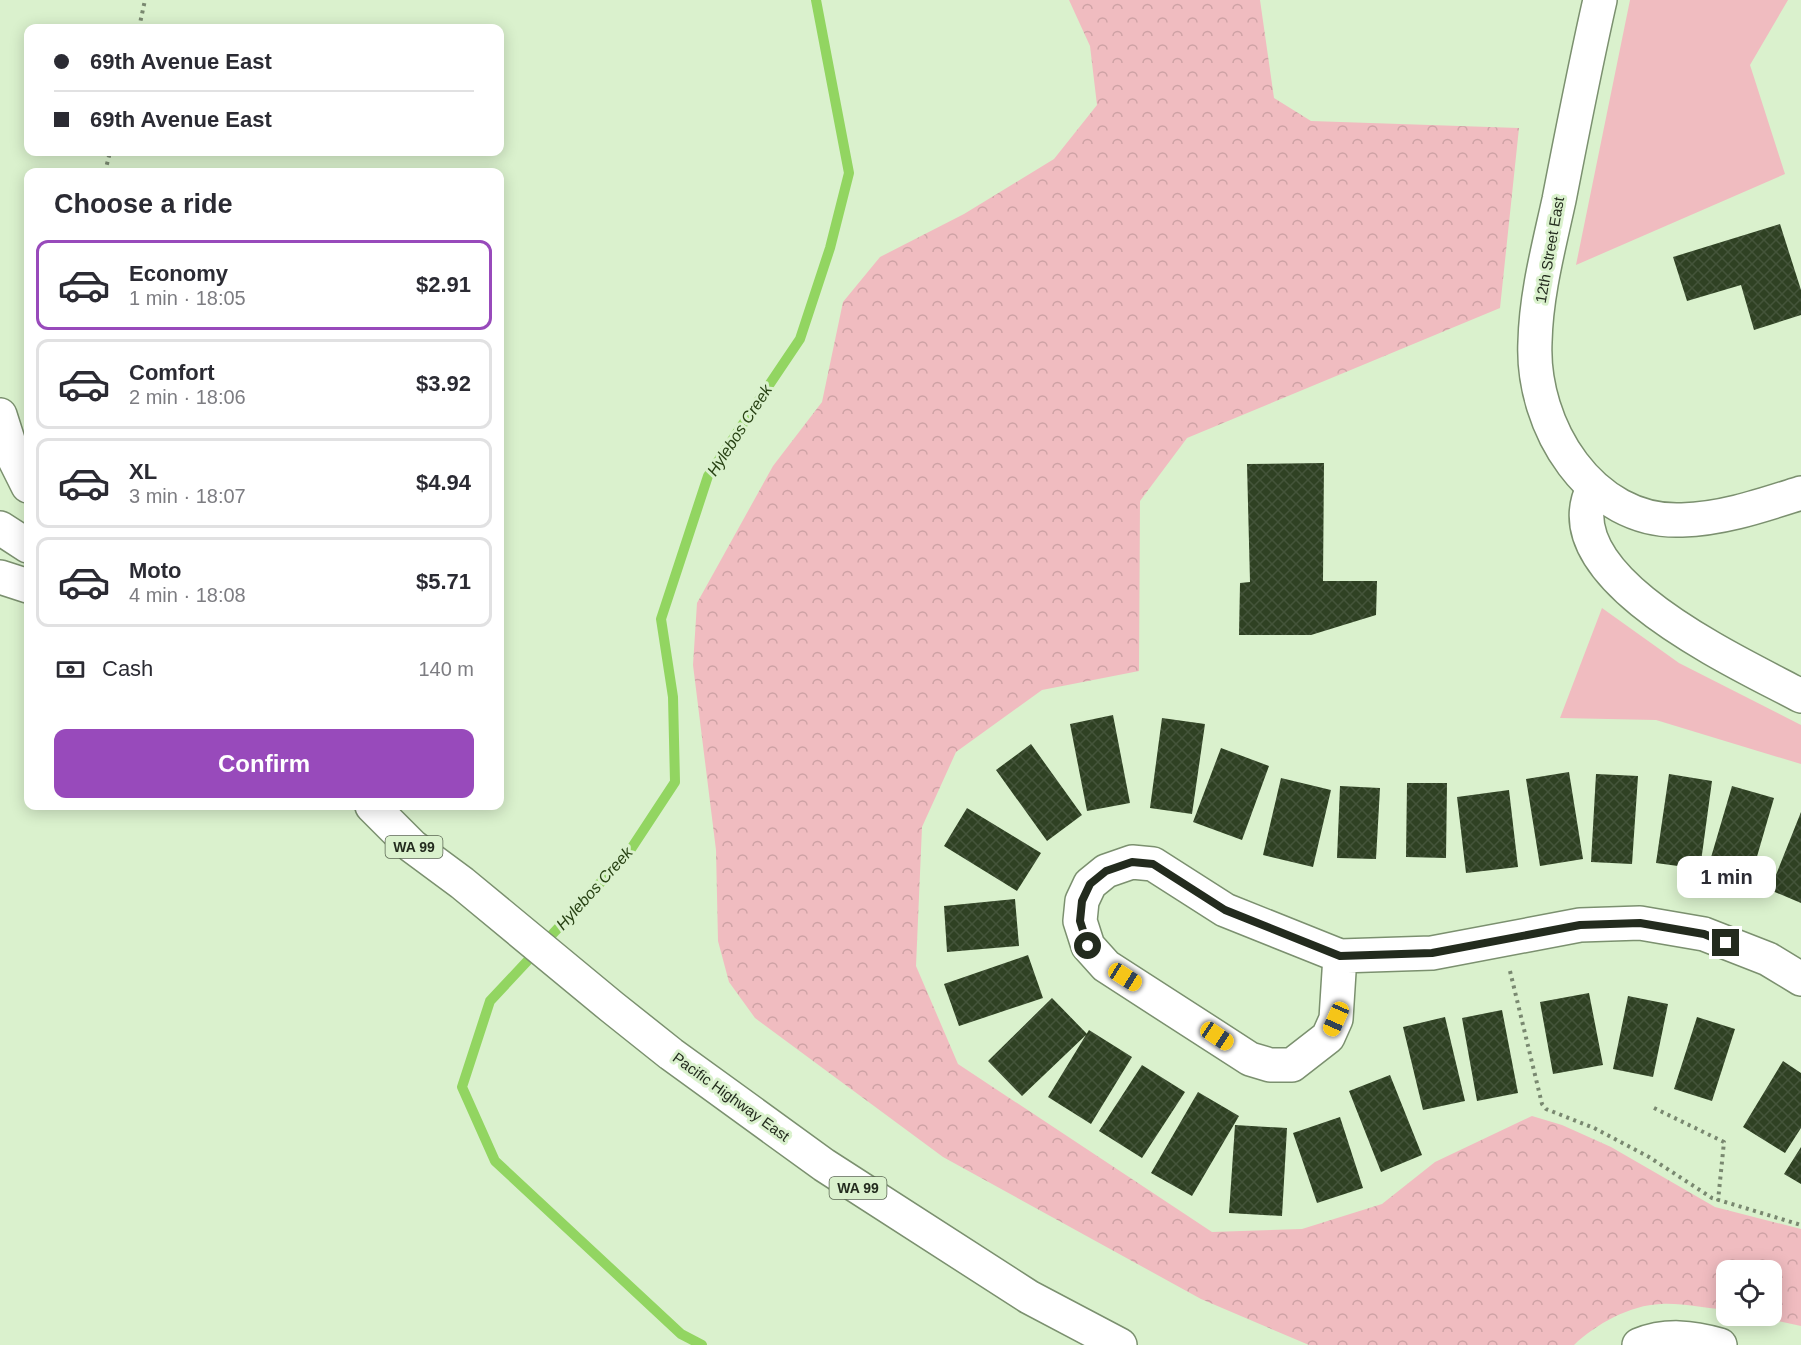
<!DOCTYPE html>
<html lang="en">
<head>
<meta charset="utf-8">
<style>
  body { margin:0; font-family:Arial,sans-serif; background:#f2f2f3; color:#2b2b33; height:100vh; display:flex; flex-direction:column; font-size:22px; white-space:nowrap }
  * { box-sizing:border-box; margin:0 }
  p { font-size:20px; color:#7c7c81 }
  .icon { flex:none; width:33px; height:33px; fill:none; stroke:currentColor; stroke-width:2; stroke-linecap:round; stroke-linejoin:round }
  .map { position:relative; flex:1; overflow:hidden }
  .sheet { position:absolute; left:24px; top:168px; width:480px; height:642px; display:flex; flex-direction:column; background:#fff; border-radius:12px; box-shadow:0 3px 15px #0003 }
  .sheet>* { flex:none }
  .hud { position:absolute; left:24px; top:24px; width:480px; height:132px; border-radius:12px; box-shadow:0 3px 15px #0003; display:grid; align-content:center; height:132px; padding:0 30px; background:#fff }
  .tools { position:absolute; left:1716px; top:1260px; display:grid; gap:12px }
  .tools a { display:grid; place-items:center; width:66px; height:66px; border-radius:12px; background:#fff; box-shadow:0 3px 15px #0003; font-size:30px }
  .end { position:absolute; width:27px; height:27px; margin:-14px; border:8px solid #232b1e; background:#fff; box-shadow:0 0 0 3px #fff }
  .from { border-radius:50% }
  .bubble { position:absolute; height:42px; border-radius:12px; background:#fff; box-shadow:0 3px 15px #0003; font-size:20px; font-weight:700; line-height:42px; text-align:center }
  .car { position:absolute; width:18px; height:36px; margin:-18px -9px; border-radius:8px; box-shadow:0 0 4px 2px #0007; background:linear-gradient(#f5c518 24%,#345 0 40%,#f5c518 0 76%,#345 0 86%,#f5c518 0) }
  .hud b { display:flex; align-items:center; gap:21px; height:57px; font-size:22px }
  .hud b+b { border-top:2px solid #e1e1e2 }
  .hud i { width:15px; height:15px; background:#2b2b33 }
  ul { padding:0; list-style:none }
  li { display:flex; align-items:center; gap:18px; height:90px; margin:0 12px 9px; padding:0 18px; border:3px solid #e1e1e2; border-radius:12px }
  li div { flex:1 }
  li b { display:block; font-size:22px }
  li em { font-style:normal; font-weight:700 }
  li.active { border-color:#984abb }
  li>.icon { width:54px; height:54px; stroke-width:1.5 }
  h2 { padding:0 30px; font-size:27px; line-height:72px }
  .pay { display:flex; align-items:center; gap:15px; height:66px; padding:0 30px; font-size:22px }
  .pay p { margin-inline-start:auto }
  .primary-button { display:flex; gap:12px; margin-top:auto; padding:12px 30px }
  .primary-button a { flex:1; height:69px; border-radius:12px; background:#984abb; color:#fff; font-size:24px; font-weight:700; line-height:69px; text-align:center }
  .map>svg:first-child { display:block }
  .grass { fill:#f0bcc0 }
  .forest { fill:url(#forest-crowns) }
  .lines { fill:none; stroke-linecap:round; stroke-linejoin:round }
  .stream { stroke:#92d561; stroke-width:10 }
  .building { fill:url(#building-cross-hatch) }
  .street-casing { stroke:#7b906f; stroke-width:36 }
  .secondary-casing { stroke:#7b906f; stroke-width:36 }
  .primary-casing { stroke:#7b906f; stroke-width:36 }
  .path { stroke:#798870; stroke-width:4; stroke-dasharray:3 4.5; stroke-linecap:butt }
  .street { stroke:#fff; stroke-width:33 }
  .secondary { stroke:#fff; stroke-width:33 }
  .primary { stroke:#fff; stroke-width:33 }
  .route { stroke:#232b1e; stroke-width:8 }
  .labels { text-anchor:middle; stroke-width:6; stroke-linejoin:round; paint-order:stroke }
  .shield { fill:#daf1cd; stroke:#5a6652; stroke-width:1.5 }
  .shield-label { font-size:14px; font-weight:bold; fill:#232b1e }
  .street-label { font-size:15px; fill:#232b1e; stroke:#daf1cd }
  .water-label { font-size:16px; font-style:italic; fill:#284214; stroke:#daf1cd }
</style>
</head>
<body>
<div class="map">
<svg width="1801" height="1345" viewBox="0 0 1801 1345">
  <defs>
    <pattern id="forest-crowns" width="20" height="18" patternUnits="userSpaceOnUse" patternTransform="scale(1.5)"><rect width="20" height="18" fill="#f0bcc0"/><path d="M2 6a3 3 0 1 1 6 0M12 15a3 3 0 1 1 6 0" fill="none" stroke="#cea2a5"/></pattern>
    <pattern id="building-cross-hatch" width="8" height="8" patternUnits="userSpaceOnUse" patternTransform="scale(1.5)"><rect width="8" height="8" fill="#2f4123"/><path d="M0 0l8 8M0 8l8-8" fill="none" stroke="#44543a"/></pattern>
  </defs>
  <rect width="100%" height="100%" fill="#daf1cd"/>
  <path class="grass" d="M1630,0H1788L1750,65L1785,174L1576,265Z
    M1602,608L1679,663L1801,725V764L1656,720L1560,718Z"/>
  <path class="forest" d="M1069,0H1260L1274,98L1311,121L1519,128L1500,308L1187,438L1140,501L1139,671L1042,690L956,752L922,827L916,966L958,1064L1212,1232L1302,1229L1382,1204L1435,1162L1532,1116L1562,1125L1611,1147L1715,1207L1801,1229V1326L1755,1316H1772V1270H1726V1310C1705,1308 1682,1303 1661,1304C1630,1305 1596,1324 1574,1345H1309L1201,1299L943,1157L755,1018L729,982L718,941L716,850L693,665L697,603L773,466L822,402L843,302L880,257L964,214L1054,159L1097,105L1090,46Z"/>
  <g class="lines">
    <path class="stream" d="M702,1345L681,1334L495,1161L462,1087L490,1001L629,852L675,782L673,697L661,619L708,476L800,339L830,248L849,173L816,0"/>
  </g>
  <path class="building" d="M1780,224L1801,290V315L1754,330L1741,285L1687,301L1673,257Z
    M1324,463L1323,581H1377L1376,615L1311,635H1239L1240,583L1250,582L1247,464Z
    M1113,715L1130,803L1087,811L1070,724Z
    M1162,718L1205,724L1192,814L1150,808Z
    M1031,744L1082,815L1047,841L996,770Z
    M1221,748L1269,766L1242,840L1193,822Z
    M1569,772L1583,859L1540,866L1526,779Z
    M1596,774L1638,776L1632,864L1591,862Z
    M1669,774L1712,781L1700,869L1656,863Z
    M1281,778L1331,790L1313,867L1263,855Z
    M1407,783H1447L1446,858L1406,857Z
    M1340,786L1380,788L1376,859L1337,858Z
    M1732,786L1774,798L1749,884L1707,871Z
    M1509,790L1518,867L1466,873L1457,797Z
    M967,808L1041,853L1017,891L944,846Z
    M1801,812V903L1770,890Z
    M1015,899L1019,946L947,952L944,906Z
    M1028,955L1043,998L959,1026L944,984Z
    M1589,993L1603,1065L1553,1074L1540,1002Z
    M1628,996L1668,1004L1653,1077L1613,1069Z
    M1052,998L1087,1034L1022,1096L988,1061Z
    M1502,1010L1518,1093L1477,1101L1462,1018Z
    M1445,1017L1465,1101L1423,1110L1403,1027Z
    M1697,1017L1735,1029L1712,1101L1674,1089Z
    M1089,1030L1132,1057L1091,1124L1048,1097Z
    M1783,1061L1801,1073V1128L1785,1153L1743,1127Z
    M1142,1065L1185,1092L1142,1158L1099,1131Z
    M1390,1075L1422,1155L1381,1172L1349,1091Z
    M1198,1092L1239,1116L1192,1196L1151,1173Z
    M1340,1117L1363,1188L1317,1203L1293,1133Z
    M1235,1125L1287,1128L1282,1216L1229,1213Z
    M1801,1147V1184L1784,1174Z"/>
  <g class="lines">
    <g class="street-casing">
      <path id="street" d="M1593,488C1549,578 1740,663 1801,696
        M1340,956L1336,1019L1328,1037L1292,1065H1270L1250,1059L1106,966L1088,946L1080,921L1082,901L1090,884L1106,871L1132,862L1153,864L1225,910L1340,956L1432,953L1580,925L1640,923L1704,934L1768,959L1801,979
        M1639,1345C1666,1334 1692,1337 1720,1345"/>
    </g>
    <g class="secondary-casing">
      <path id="secondary" d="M1600,0C1585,66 1572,133 1559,200C1549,246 1536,294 1535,342C1531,426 1591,524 1682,520C1723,519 1763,505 1801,493"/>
    </g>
    <g class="primary-casing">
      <path id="primary" d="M0,415L13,456L28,486
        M0,528L28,546
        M0,577L28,586
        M372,806L412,846L462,883L612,1007L671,1054L824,1165L1029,1297L1120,1345"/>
    </g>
    <path class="path" d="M139,28L145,0
      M105,172L110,152
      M1510,971L1542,1104L1546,1109L1594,1128L1649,1157L1712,1198L1801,1225
      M1654,1108L1724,1142L1718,1201"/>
    <use href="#street" class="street"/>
    <use href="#secondary" class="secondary"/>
    <use href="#primary" class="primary"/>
  </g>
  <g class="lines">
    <path class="route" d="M1088,946L1080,921L1082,901L1090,884L1106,871L1132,862L1153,864L1225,910L1340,956L1432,953L1580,925L1640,923L1704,934L1726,943"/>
  </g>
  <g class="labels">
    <g class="shield">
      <rect x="385.5" y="836" width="57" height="22" rx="4.5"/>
      <rect x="829.5" y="1177" width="57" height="22" rx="4.5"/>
    </g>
    <g class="shield-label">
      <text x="414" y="852">WA 99</text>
      <text x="858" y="1193">WA 99</text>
    </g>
    <g class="street-label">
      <text transform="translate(1550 250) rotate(-80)" y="5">12th Street East</text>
      <text transform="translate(731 1097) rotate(36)" y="5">Pacific Highway East</text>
    </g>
    <g class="water-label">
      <text transform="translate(739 430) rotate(-57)" y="6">Hylebos Creek</text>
      <text transform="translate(594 888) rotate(-48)" y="6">Hylebos Creek</text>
    </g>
  </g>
</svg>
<div class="tools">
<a><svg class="icon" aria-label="locate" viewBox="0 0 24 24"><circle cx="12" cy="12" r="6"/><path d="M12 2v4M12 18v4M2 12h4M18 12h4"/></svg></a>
</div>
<i class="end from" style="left:1088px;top:946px"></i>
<i class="end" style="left:1726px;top:943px"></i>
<div class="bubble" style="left:1677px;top:856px;width:99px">1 min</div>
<i class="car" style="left:1125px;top:977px;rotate:122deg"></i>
<i class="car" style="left:1336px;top:1019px;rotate:204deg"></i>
<i class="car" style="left:1217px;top:1036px;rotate:124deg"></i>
<div class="hud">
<b><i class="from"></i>69th Avenue East</b>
<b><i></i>69th Avenue East</b>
</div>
<section class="sheet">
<h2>Choose a ride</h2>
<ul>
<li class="active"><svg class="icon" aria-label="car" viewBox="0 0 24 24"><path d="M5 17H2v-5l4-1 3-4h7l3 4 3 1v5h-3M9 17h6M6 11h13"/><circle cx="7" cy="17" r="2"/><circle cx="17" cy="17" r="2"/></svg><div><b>Economy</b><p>1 min · 18:05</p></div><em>$2.91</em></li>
<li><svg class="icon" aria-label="car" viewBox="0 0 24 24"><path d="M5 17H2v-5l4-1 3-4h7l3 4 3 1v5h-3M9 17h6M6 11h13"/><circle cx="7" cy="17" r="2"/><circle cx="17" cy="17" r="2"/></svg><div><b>Comfort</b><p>2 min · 18:06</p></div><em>$3.92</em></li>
<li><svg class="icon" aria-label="car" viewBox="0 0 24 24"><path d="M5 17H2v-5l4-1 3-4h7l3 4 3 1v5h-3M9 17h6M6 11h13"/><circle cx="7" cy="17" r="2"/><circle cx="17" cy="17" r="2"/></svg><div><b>XL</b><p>3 min · 18:07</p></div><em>$4.94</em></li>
<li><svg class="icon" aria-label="car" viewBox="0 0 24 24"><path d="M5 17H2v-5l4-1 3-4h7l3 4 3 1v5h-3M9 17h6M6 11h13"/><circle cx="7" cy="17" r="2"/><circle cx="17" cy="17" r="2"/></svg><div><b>Moto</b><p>4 min · 18:08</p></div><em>$5.71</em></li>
</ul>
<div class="pay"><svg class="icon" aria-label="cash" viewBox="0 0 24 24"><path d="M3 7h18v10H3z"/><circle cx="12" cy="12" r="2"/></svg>Cash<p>140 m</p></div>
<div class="primary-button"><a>Confirm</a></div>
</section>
</div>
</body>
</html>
